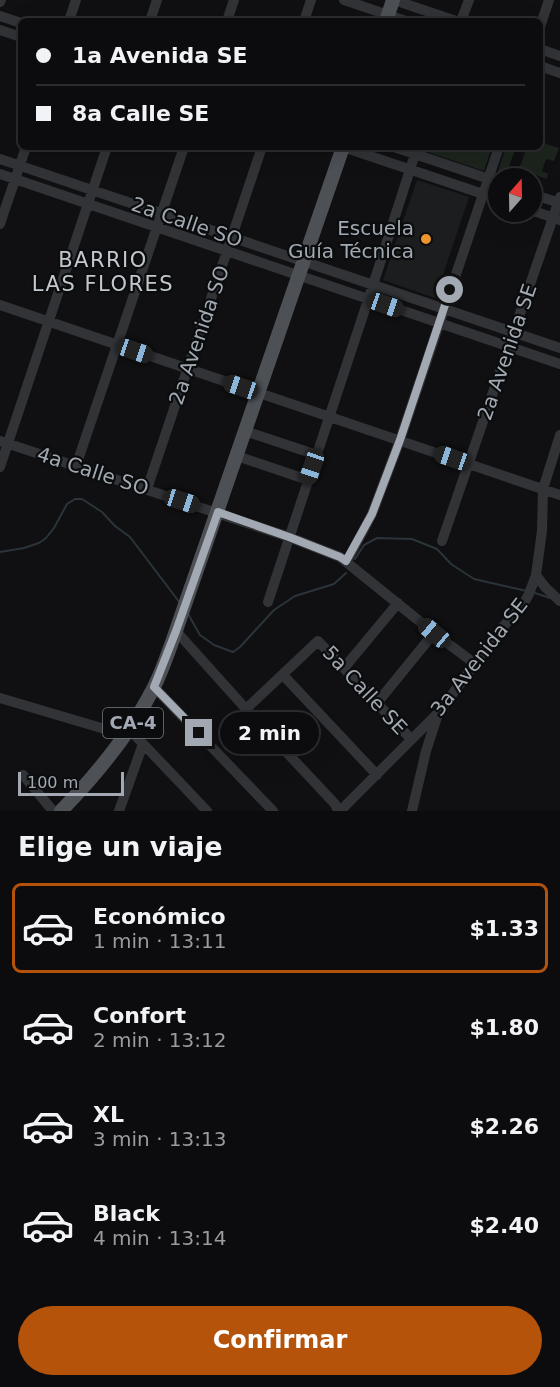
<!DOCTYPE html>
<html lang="es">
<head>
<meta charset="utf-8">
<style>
  body { margin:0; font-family:"DejaVu Sans",sans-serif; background:#151517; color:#f1f3f6; height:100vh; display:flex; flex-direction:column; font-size:22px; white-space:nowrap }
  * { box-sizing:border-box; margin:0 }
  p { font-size:20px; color:#9a9b9e }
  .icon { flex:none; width:33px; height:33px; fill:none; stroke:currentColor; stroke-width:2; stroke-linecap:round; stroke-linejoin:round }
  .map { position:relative; height:811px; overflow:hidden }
  .panel { display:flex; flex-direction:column; background:#0c0c0e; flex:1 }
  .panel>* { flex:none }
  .hud { position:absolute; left:18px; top:18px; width:525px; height:132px; border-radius:9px; box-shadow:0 6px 24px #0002,0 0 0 2px #2c2c2e; display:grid; align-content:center; height:132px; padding:0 18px; background:#0c0c0e }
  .needle { width:39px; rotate:20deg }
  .tools { position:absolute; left:488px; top:168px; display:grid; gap:12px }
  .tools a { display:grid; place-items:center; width:54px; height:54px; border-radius:50%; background:#0c0c0e; box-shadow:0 6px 24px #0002,0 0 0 2px #2c2c2e; font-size:30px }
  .scale { position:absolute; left:18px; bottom:15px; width:106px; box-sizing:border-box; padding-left:6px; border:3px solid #a2a9b2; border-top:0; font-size:16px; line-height:21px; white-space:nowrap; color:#a2a9b2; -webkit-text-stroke:4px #0b0c0d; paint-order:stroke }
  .end { position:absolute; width:27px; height:27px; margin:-14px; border:8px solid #a2a9b2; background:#111; box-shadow:0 0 0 3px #111 }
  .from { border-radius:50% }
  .bubble { position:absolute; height:42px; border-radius:21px; background:#0c0c0e; box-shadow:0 6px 24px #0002,0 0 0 2px #2c2c2e; font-size:20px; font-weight:800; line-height:42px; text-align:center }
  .car { position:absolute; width:18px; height:36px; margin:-18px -9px; border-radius:8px; box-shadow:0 0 4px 2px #0007; background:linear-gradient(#222 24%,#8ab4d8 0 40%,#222 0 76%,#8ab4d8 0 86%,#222 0) }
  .hud b { display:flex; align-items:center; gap:21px; height:57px; font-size:22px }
  .hud b+b { border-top:2px solid #2c2c2e }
  .hud i { width:15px; height:15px; background:#f1f3f6 }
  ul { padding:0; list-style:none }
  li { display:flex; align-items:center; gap:18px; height:90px; margin:0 12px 9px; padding:0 6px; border:3px solid transparent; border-radius:9px }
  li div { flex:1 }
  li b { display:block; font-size:22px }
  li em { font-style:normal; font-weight:800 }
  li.on { border-color:#b45309 }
  li>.icon { width:54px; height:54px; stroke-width:1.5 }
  h2 { padding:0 18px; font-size:27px; line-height:72px }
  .action { display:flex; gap:12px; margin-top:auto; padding:12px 18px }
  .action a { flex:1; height:69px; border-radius:36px; background:#b45309; color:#fff; font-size:24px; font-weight:800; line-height:69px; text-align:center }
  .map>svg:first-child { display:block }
  .built { fill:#1c1d1f }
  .green { fill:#1d241d }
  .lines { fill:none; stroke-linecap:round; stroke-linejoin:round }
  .stream { stroke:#2a343a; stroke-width:2 }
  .minor { stroke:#313337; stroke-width:10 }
  .major { stroke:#4d5055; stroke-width:14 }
  .route { stroke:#a2a9b2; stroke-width:8 }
  .poi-dot { fill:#ed942d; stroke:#0b0c0d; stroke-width:2 }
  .labels { text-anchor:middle; stroke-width:4.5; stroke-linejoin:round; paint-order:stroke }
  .shield { fill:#0b0c0d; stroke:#757a80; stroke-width:1.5 }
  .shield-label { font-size:18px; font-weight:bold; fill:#a2a9b2 }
  .street-label { font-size:20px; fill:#a2a9b2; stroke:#0b0c0d }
  .poi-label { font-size:20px; fill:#a2a9b2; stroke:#0b0c0d; text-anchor:end }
  .neighbourhood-label { font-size:21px; letter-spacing:1.5px; fill:#c3c7ce; stroke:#0b0c0d }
</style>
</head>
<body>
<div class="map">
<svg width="560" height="811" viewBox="0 0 560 811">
  <rect width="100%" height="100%" fill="#101012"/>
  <path class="built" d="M417,180L469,197L435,298L383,280Z"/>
  <path class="green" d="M540,142L559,148L554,161L546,159L542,171L548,174L547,179L519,169L527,147H540Z
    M413,147H492L484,171Z
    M506,147H516L506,175L515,178L496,177Z"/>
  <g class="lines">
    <path class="stream" d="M0,552L24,548L39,543L46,538L54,528L67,504L75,499H82L102,512L115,526L130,537L180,603
      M355,559L364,545L377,538L412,539L437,549L451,564L474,579L527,591
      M532,592L550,598
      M187,612L200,635L214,645L233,652L240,647L274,610L295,596L334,584L346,573"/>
    <path class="minor" d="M344,0L406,21
      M394,0L456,21
      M0,2L1,0
      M0,16L21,23
      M69,21L76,0
      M150,21L157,0
      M227,21L234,0
      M304,21L311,0
      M461,21L469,0
      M540,27L549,0
      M0,30L21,37
      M540,49L560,56
      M540,66L560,73
      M343,147L498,199
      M394,147L498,182
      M0,159L560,348
      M0,174L560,364
      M531,194L560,203
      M531,210L560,220
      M0,224L26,147
      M0,305L560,495
      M245,431L317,455
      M0,441L289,537L340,557L434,633L474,663
      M237,456L308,480
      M76,466L184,147
      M0,467L107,147
      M147,489L262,147
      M442,541L560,197
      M347,561L372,514L400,440L499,147
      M536,575L545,587L560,601
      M268,602L373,285L415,154
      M176,631L246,709L335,804L338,811
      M344,668L398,603
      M283,675L377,775
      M154,687L273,811
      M0,698L125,735
      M377,703L434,633
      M246,709L318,641L411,739
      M129,729L207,811
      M23,775L53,811
      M119,811L143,744
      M340,811L440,711L495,636L524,603L529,594L536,575L542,531L543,489L560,435
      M412,811L426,751L438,714"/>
    <path class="major" d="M386,21L393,0
      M61,811C97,774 130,734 153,689C164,667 172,642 180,619L343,147"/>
  </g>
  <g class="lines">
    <path class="route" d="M199,733L154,687L176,631L218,512L289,537L340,557L346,561L372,514L400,440L450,290"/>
  </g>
  <circle class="poi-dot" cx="426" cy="239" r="6"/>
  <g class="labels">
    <rect class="shield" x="103" y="708" width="60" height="30" rx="4.5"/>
    <g class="shield-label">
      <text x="133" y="729">CA-4</text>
    </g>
    <g class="street-label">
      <text transform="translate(187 222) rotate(19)" y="7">2a Calle SO</text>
      <text transform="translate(199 335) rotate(-71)" y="7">2a Avenida SO</text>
      <text transform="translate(507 352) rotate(-71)" y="7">2a Avenida SE</text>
      <text transform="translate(93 471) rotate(18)" y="7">4a Calle SO</text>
      <text transform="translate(479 657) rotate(-52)" y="7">3a Avenida SE</text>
      <text transform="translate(365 690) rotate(47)" y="7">5a Calle SE</text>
    </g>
    <g class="poi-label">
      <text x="414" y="235">Escuela<tspan x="414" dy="23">Guía Técnica</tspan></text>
    </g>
    <g class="neighbourhood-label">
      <text x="103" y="267">BARRIO<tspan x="103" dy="24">LAS FLORES</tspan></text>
    </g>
  </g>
</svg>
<div class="tools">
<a><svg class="needle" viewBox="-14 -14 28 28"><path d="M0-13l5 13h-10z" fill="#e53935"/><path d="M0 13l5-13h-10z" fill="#9a9b9e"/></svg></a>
</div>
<div class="scale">100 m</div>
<i class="end from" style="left:450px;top:290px"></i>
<i class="end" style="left:199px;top:733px"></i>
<div class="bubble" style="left:220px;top:712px;width:99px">2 min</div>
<i class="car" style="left:386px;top:305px;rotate:109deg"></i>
<i class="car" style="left:135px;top:351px;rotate:109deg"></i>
<i class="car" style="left:241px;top:387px;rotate:289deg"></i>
<i class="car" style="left:452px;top:458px;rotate:289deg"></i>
<i class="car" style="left:312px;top:467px;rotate:199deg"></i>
<i class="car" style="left:182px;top:501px;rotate:108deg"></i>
<i class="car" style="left:434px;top:633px;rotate:310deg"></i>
<div class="hud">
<b><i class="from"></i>1a Avenida SE</b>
<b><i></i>8a Calle SE</b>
</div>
</div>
<section class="panel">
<h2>Elige un viaje</h2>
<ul>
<li class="on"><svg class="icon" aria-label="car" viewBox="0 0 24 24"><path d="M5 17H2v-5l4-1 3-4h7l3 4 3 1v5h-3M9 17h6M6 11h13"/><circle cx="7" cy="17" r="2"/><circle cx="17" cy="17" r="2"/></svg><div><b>Económico</b><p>1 min · 13:11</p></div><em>$1.33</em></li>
<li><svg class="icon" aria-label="car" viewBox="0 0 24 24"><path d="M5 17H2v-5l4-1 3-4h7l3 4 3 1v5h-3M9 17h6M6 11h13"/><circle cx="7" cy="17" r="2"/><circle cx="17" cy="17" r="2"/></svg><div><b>Confort</b><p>2 min · 13:12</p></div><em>$1.80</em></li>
<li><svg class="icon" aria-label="car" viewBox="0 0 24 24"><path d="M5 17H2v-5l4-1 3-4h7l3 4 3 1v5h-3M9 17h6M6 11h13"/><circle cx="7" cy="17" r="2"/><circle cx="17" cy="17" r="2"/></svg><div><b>XL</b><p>3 min · 13:13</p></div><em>$2.26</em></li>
<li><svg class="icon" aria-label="car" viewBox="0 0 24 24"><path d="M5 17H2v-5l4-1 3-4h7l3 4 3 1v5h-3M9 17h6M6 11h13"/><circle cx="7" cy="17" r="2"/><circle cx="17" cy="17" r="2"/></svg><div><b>Black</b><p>4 min · 13:14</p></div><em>$2.40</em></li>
</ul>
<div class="action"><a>Confirmar</a></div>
</section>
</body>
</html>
